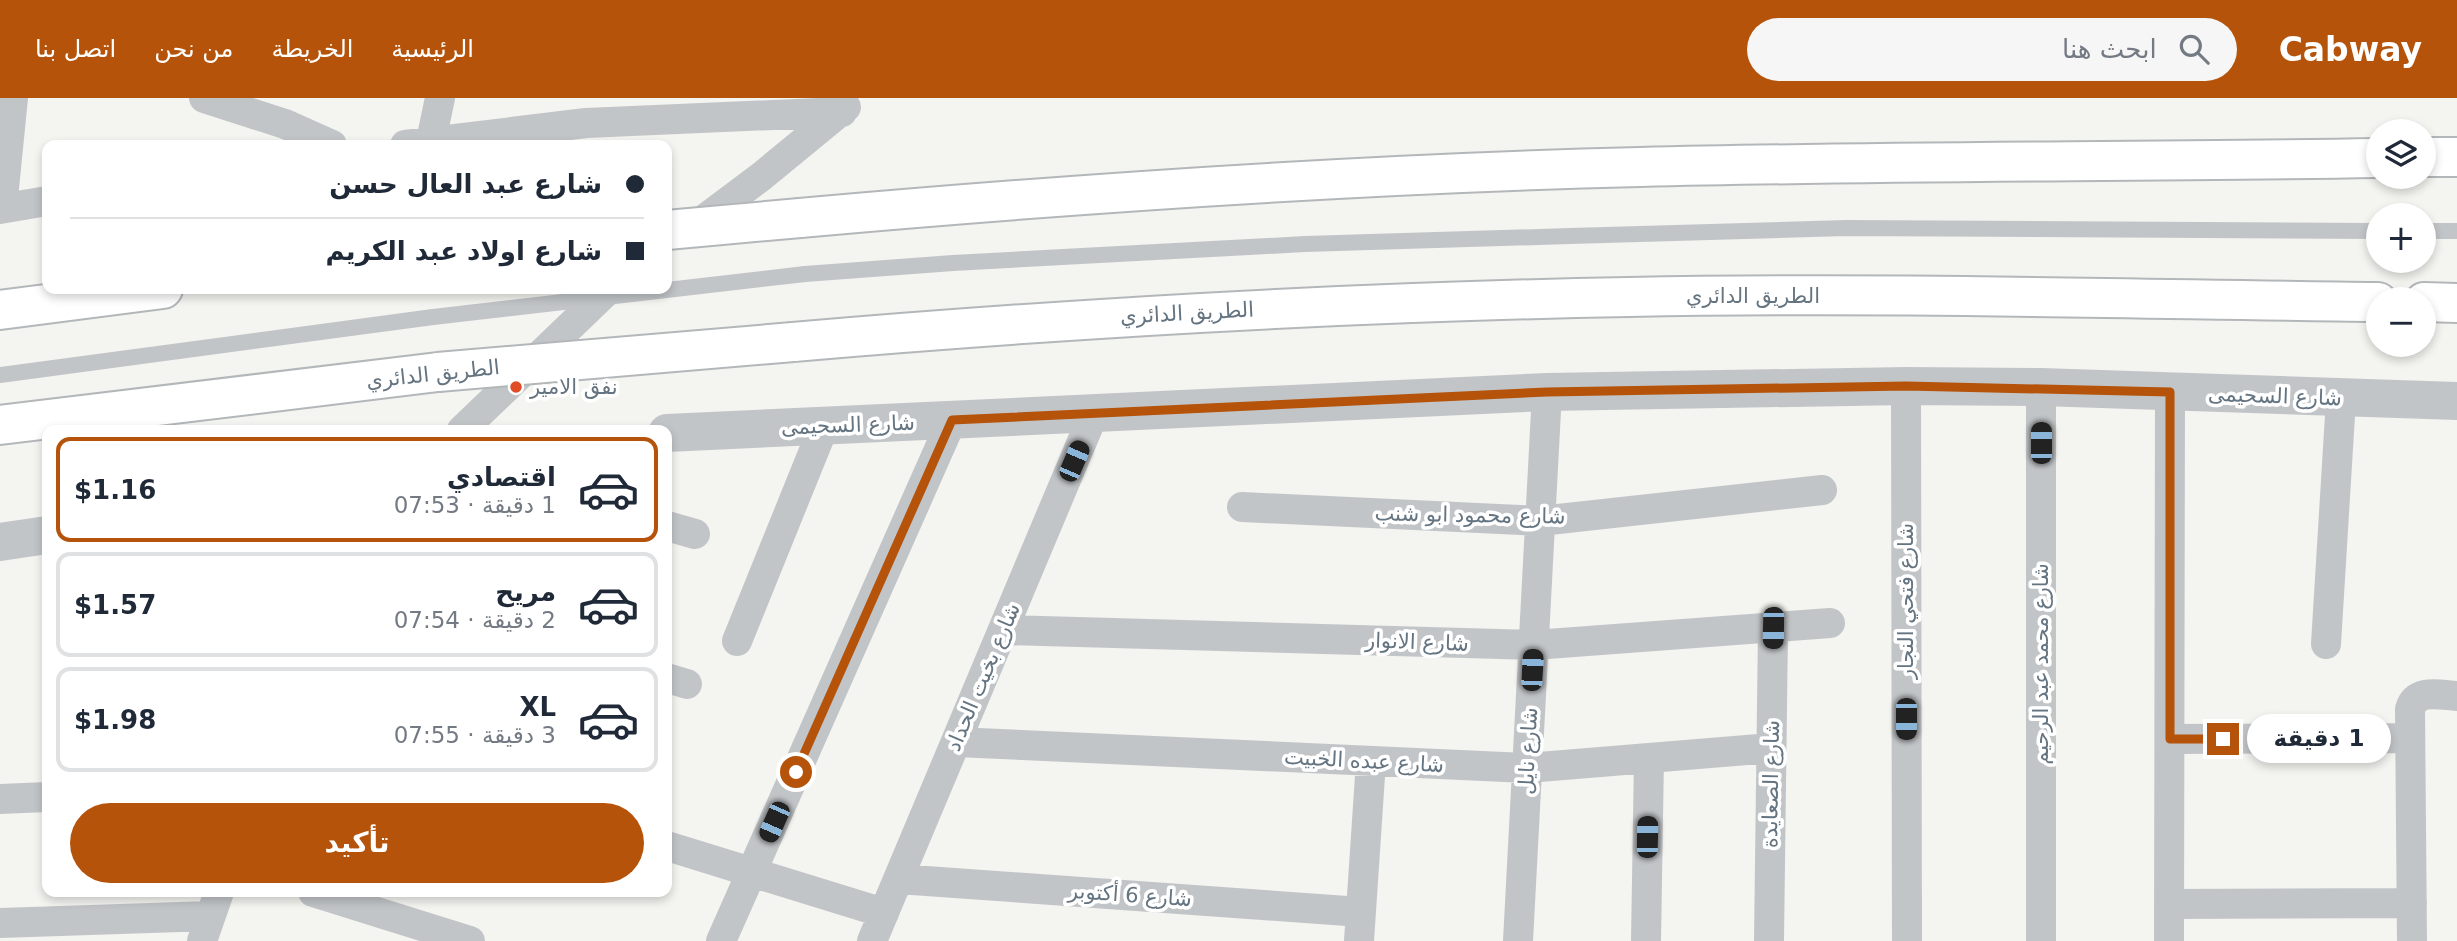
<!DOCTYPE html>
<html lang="ar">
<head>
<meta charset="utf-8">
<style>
  body { margin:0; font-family:"DejaVu Sans","Noto Sans Arabic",sans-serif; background:#f6f6f7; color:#1f2937; direction:rtl; height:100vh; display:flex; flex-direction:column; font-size:26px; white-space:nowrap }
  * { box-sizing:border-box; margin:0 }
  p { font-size:23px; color:#747a83 }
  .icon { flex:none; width:38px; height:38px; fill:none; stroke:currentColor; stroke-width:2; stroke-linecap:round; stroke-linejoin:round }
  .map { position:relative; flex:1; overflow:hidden; direction:ltr }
  .panel { position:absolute; left:42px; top:327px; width:630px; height:472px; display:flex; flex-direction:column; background:#fff; border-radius:14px; box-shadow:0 4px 10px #0003; direction:rtl }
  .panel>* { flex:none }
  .top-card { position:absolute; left:42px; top:42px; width:630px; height:154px; border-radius:14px; box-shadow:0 4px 10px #0003; direction:rtl; display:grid; align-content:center; height:154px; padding:0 28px; background:#fff }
  .controls { position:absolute; left:2366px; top:21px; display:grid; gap:14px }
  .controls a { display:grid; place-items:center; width:70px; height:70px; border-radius:50%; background:#fff; box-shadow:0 4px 10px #0003; font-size:35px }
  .end { position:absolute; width:32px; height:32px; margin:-16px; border:9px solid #b45309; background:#fff; box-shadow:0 0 0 4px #fff }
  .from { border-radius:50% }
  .bubble { position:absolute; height:49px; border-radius:24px; background:#fff; box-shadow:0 4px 10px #0003; font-size:23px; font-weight:600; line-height:49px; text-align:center; direction:rtl }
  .car { position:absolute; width:21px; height:42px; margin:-21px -10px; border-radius:9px; box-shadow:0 0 5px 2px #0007; background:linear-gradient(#222 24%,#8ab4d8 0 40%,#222 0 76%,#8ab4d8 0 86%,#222 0) }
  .top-card b { display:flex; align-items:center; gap:24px; height:66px; font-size:26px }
  .top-card b+b { border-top:2px solid #e0e1e3 }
  .top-card i { width:18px; height:18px; background:#1f2937 }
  ul { padding:12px 0 0; list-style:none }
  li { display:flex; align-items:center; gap:21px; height:105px; margin:0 14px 10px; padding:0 14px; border:4px solid #e0e1e3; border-radius:14px }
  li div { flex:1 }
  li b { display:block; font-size:26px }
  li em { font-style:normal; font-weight:600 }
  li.on { border-color:#b45309 }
  li>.icon { width:63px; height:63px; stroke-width:1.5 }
  .primary-button { display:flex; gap:14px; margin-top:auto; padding:14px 28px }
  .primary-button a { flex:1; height:80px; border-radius:42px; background:#b45309; color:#fff; font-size:28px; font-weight:600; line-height:80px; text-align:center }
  header { display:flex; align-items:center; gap:42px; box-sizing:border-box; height:98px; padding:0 35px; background:#b45309; color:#fff }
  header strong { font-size:33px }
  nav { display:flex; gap:38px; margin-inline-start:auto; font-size:24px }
  .search { width:490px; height:63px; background:#f6f6f7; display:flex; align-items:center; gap:18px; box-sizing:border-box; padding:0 24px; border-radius:38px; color:#747a83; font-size:26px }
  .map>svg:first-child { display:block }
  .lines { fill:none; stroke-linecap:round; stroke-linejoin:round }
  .motorway-casing { stroke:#b4b7ba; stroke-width:42 }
  .service { stroke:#c2c5c8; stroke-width:16 }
  .minor { stroke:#c2c5c8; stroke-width:30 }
  .tertiary { stroke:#c2c5c8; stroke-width:38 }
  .motorway { stroke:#fff; stroke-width:38 }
  .motorway-bridge-casing { stroke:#b4b7ba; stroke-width:42; stroke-linecap:butt }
  .service-bridge { stroke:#c2c5c8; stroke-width:16 }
  .motorway-bridge { stroke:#fff; stroke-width:38 }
  .route { stroke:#b45309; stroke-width:9 }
  .poi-dot { fill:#df4c25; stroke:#fff; stroke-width:2.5 }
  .labels { text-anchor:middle; stroke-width:7; stroke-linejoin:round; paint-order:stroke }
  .street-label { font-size:21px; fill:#647481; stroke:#fff }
  .poi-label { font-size:21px; fill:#647481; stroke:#fff; text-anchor:start }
</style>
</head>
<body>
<header>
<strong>Cabway</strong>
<div class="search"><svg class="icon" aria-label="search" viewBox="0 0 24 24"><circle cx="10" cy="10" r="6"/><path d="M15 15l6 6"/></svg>ابحث هنا</div>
<nav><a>الرئيسية</a><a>الخريطة</a><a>من نحن</a><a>اتصل بنا</a></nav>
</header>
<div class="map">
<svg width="2457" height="843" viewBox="0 0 2457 843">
  <rect width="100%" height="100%" fill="#f4f4f0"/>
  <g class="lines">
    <g class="motorway-casing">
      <path id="motorway" d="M2424,59H2457
        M800,120C1080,95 1360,76 1640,69C1886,63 2132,64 2378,60
        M2424,204L2457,205
        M0,212L163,191
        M793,244C1071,220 1349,204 1629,199C1878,194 2129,201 2378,204
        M0,327L438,274"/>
    </g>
    <path class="service" d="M2424,133H2457
      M805,176L953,165L1305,146L1570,138L1846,130L2378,133
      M0,277L433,219"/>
    <path class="minor" d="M204,0L285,26L332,47
      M431,43L440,0
      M405,47L586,25L842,14
      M2,110L13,0
      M0,111L47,103
      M690,132L762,78L846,9
      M1906,288L1907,843
      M2041,289V843
      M462,332L609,191
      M1242,409L1540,423L1822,392
      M667,428L695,436
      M1003,532L1534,547L1830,525
      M737,543L824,328
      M2326,546L2341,301
      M667,580L687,586
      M2170,641L2410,640
      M956,644L1527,670L1771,650
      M0,701L47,699
      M667,748L884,815
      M898,781L1361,814
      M313,794L470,843
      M2169,806L2412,805
      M0,825L210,818
      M202,843L219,794
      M721,843L952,322
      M872,843L1094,315
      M1359,843L1371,663
      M1518,843L1547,294
      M1646,843L1649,660
      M1769,843L1773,530
      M2169,843L2170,294
      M2412,843L2410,611C2416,590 2440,597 2457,598"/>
    <path class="tertiary" d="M667,335L1547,294L1906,288L2041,289L2457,303
      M0,444L47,437"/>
    <use href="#motorway" class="motorway"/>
    <g class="motorway-bridge-casing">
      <path id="motorway-bridge" d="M667,132L800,120
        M438,274L793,244"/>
    </g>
    <path class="service-bridge" d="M433,219L805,176"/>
    <use href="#motorway-bridge" class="motorway-bridge"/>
  </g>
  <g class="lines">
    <path class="route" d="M796,674L952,322L1547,294L1906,288L2170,294V641H2223"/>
  </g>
  <circle class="poi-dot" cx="516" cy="289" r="7"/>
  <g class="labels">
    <g class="street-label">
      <text x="1753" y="205">الطريق الدائري</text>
      <text transform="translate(1187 215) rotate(-3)" y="7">الطريق الدائري</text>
      <text transform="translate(433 276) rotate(-6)" y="7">الطريق الدائري</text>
      <text transform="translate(2275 298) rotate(2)" y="7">شارع السحيمى</text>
      <text transform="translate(848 327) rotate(-2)" y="7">شارع السحيمى</text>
      <text transform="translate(1470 417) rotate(1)" y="7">شارع محمود ابو شنب</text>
      <text transform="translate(1906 503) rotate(-90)" y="7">شارع فتحي النجار</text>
      <text transform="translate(1417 544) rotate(2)" y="7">شارع الانوار</text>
      <text transform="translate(2041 566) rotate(-90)" y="7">شارع محمد عبد الرحيم</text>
      <text transform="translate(983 579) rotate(-67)" y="7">شارع بخيت الحداد</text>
      <text transform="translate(1528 653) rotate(-87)" y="7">شارع نايل</text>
      <text transform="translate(1364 663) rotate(3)" y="7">شارع عبده الخبيت</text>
      <text transform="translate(1771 686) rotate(-89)" y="7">شارع الصعايدة</text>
      <text transform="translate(1130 797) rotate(4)" y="7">شارع 6 أكتوبر</text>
    </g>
    <g class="poi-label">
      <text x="530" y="296">نفق الامير</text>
    </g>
  </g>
</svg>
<div class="controls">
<a><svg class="icon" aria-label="layers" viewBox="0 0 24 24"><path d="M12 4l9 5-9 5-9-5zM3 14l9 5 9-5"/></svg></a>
<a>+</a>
<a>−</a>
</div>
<i class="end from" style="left:796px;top:674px"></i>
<i class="end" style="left:2223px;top:641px"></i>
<div class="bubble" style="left:2247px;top:616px;width:144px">1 دقيقة</div>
<i class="car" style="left:2041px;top:345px;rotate:0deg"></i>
<i class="car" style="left:1074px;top:363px;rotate:23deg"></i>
<i class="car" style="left:1773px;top:530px;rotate:181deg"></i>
<i class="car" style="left:1532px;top:572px;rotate:3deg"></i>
<i class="car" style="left:1906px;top:621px;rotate:180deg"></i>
<i class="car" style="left:774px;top:724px;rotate:204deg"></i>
<i class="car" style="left:1647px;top:739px;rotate:1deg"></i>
<div class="top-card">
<b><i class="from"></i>شارع عبد العال حسن</b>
<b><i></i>شارع اولاد عبد الكريم</b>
</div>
<section class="panel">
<ul>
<li class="on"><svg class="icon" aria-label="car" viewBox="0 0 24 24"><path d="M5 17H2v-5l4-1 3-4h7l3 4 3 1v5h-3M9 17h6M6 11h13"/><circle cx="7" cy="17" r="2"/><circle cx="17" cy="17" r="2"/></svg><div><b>اقتصادي</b><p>1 دقيقة · 07:53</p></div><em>$1.16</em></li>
<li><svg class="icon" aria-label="car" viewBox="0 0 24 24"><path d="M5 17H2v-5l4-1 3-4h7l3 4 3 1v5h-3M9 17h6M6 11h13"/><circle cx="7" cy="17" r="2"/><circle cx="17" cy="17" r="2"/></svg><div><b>مريح</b><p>2 دقيقة · 07:54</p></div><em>$1.57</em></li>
<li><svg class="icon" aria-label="car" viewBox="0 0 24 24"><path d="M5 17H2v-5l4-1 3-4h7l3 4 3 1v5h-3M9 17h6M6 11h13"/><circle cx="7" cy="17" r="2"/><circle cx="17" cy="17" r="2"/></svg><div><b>XL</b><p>3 دقيقة · 07:55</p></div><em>$1.98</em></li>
</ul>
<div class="primary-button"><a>تأكيد</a></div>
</section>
</div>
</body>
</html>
